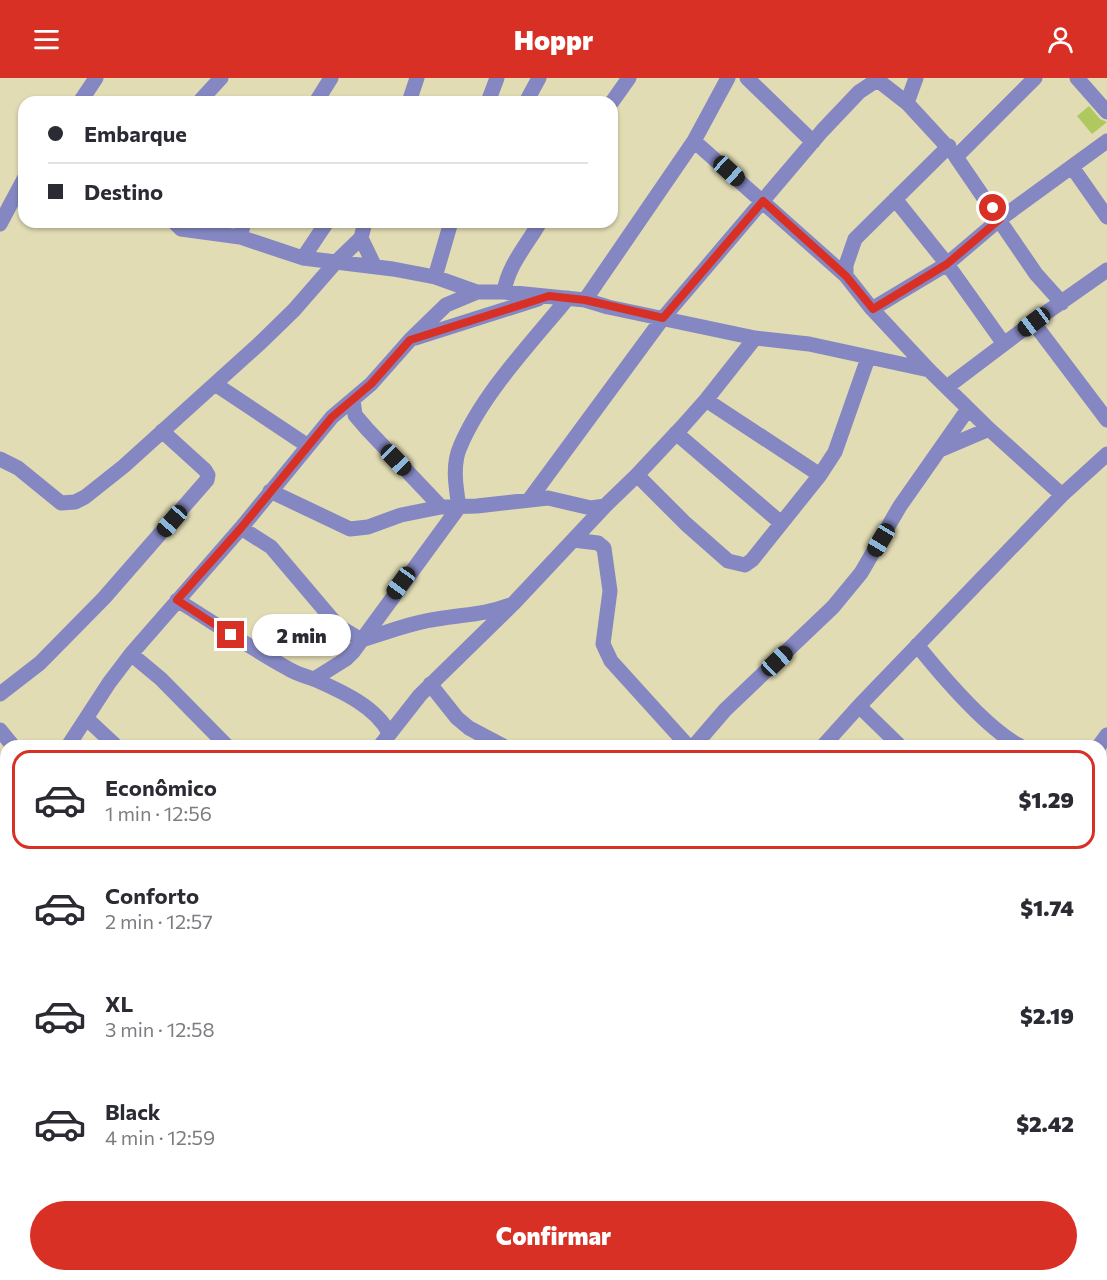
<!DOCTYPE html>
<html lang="pt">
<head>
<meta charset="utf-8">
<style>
  body { margin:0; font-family:Commissioner,sans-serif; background:#f2f2f3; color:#2b2b33; height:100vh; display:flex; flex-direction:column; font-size:22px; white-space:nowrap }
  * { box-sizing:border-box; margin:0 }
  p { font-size:20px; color:#7c7c81 }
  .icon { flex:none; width:33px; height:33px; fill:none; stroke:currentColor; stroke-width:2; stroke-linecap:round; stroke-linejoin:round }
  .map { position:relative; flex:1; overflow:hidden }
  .sheet { position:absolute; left:0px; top:662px; width:1107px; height:542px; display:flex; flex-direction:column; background:#fff; border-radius:18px 18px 0 0; box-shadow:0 2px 4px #0004 }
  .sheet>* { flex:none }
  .top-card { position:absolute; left:18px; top:18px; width:600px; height:132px; border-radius:18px; box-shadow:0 2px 4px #0004; display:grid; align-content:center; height:132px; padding:0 30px; background:#fff }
  .end { position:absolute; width:27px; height:27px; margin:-14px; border:8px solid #d93025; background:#fff; box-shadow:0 0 0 3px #fff }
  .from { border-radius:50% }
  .bubble { position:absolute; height:42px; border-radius:21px; background:#fff; box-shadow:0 2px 4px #0004; font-size:20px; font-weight:800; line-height:42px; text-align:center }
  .car { position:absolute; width:18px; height:36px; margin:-18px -9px; border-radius:8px; box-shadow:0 0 4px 2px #0007; background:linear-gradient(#222 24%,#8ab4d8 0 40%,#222 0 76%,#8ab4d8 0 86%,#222 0) }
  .top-card b { display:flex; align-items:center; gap:21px; height:57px; font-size:22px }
  .top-card b+b { border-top:2px solid #e1e1e2 }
  .top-card i { width:15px; height:15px; background:#2b2b33 }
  ul { padding:10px 0 0; list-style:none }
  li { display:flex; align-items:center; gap:18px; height:99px; margin:0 12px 9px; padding:0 18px; border:3px solid transparent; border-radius:18px }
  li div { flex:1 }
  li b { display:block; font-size:22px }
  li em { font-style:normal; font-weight:800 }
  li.active { border-color:#d93025 }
  li>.icon { width:54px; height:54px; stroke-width:1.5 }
  .cta { display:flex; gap:12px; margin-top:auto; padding:12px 30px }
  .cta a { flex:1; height:69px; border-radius:36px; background:#d93025; color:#fff; font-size:24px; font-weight:800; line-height:69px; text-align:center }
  header { display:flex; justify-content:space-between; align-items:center; height:78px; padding:0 30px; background:#d93025; color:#fff; font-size:27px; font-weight:800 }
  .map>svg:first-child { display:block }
  .building { fill:#afc95f }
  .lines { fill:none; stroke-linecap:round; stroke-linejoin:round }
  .minor { stroke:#8487c2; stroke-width:15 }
  .route { stroke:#d93025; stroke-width:8 }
</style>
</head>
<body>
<header><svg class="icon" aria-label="menu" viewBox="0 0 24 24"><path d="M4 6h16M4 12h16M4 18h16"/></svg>Hoppr<svg class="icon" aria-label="person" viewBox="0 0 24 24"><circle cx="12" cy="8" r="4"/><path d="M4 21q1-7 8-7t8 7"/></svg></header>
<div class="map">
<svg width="1107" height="1202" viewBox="0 0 1107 1202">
  <rect width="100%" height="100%" fill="#e1dcb4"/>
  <path class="building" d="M1089,28L1100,41L1107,44L1092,56L1077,38Z"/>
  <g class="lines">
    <path class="minor" d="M747,0L813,64
      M875,0L907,25L954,76
      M1035,0L956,79L1036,196L1062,225
      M1077,0L1107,34
      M80,24L96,0
      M199,24L221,0
      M316,24L331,0
      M409,24L417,0
      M488,24L497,0
      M526,24L539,0
      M612,24L629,0
      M907,25L916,0
      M694,63L846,198L872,231L929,292L989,351L1062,417
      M1072,89L1107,139
      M895,121L947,186L1004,266
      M174,144L181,151L240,159
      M244,144L240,159L303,180L393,191L435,199L477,214
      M0,146L24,101
      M361,160L375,189
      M303,180L327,144
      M846,198V187L855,161L949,68
      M435,199L451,144
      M504,214C508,187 527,167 540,144
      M585,222L694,63L728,0
      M872,231L947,186L1000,141L1107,63
      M1033,244L1107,342
      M415,260L538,221
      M215,306L308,368
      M947,309L1033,244L1107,192
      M353,322L355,337L367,351L441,429
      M706,322L820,397
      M676,355L781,445
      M942,371L989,351
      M0,381L18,390L61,425L75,424L85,419L124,388L259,266L294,232L335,185L361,160L365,144
      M637,397L686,446L728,483L745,487L752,482L820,397L835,374L868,280
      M270,413L350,451L368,449L401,437L441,429L477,428L548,420L591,430L605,428
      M529,422L663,240L822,53L859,14L877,2
      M241,450L271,469L338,548L361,562C386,555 412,544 437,541C465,536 483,537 510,527
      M573,462L598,465L604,470L610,513L603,566L611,583L688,668
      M177,522C214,545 249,569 287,590C296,596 306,598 316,602C343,614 376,629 389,655
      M917,567C942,598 986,650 1020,668
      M131,576L161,601L227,668
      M314,601L346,581L353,574L459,429C456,410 452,387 460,369C482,316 532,264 568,220
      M430,606L457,640L469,650L503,668
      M0,616L40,585L104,520L207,402L208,397L205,392L162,353
      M859,628L900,668
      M86,640L116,668
      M0,652L13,668
      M68,668L109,605L131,576L241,450L332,339L371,306L410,262L446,227L477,214H504L585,222L608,229L755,260
      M380,668L420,617L513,526L605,428L637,397L682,349L706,322L755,260L809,266L929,292
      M694,668L725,632L833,529L861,495L900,428L968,331
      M823,668L859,628L1062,417L1107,376
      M1099,668L1107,657
      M1101,687L1107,694
      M0,787L6,780
      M1101,802L1107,809
      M1101,909L1107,905
      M0,911L6,906
      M1101,1009L1107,1021
      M0,1025L6,1020
      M1101,1094L1107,1089
      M0,1153L6,1150
      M402,1197L407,1202
      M926,1197L928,1202
      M1032,1197L1035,1202
      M99,1202L103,1197
      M308,1202L312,1197
      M570,1202L576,1197
      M746,1202L752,1197
      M961,1202L971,1197"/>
  </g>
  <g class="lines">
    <path class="route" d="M231,557L177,522L241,450L332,339L371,306L410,262L549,218L585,222L663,240L763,123L846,198L873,231L947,186L1000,141L993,130"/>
  </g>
</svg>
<i class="end from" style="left:993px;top:130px"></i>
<i class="end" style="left:231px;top:557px"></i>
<div class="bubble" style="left:252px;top:536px;width:99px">2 min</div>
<i class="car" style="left:729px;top:93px;rotate:132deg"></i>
<i class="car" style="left:1034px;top:244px;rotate:233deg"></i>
<i class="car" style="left:396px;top:382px;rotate:136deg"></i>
<i class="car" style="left:172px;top:443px;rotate:221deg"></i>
<i class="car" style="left:881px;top:462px;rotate:211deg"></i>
<i class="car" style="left:401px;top:505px;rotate:216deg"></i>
<i class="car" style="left:777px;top:583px;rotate:47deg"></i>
<div class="top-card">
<b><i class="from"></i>Embarque</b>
<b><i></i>Destino</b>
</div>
<section class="sheet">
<ul>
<li class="active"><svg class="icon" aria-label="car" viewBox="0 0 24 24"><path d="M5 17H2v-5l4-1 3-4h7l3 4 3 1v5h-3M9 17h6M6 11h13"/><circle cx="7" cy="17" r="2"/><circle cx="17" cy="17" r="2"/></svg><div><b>Econômico</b><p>1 min · 12:56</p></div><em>$1.29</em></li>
<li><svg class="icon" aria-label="car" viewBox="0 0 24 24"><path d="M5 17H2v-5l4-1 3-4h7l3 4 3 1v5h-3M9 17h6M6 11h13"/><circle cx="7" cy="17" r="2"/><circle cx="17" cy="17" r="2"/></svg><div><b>Conforto</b><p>2 min · 12:57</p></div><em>$1.74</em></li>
<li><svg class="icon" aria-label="car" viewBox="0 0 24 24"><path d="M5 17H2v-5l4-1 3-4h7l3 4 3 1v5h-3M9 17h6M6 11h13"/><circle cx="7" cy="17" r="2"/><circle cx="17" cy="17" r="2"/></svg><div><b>XL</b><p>3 min · 12:58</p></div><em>$2.19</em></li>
<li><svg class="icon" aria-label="car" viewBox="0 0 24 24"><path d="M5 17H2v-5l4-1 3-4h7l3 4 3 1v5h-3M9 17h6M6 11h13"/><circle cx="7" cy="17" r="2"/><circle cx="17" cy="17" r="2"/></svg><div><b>Black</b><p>4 min · 12:59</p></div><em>$2.42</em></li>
</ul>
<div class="cta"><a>Confirmar</a></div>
</section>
</div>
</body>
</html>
